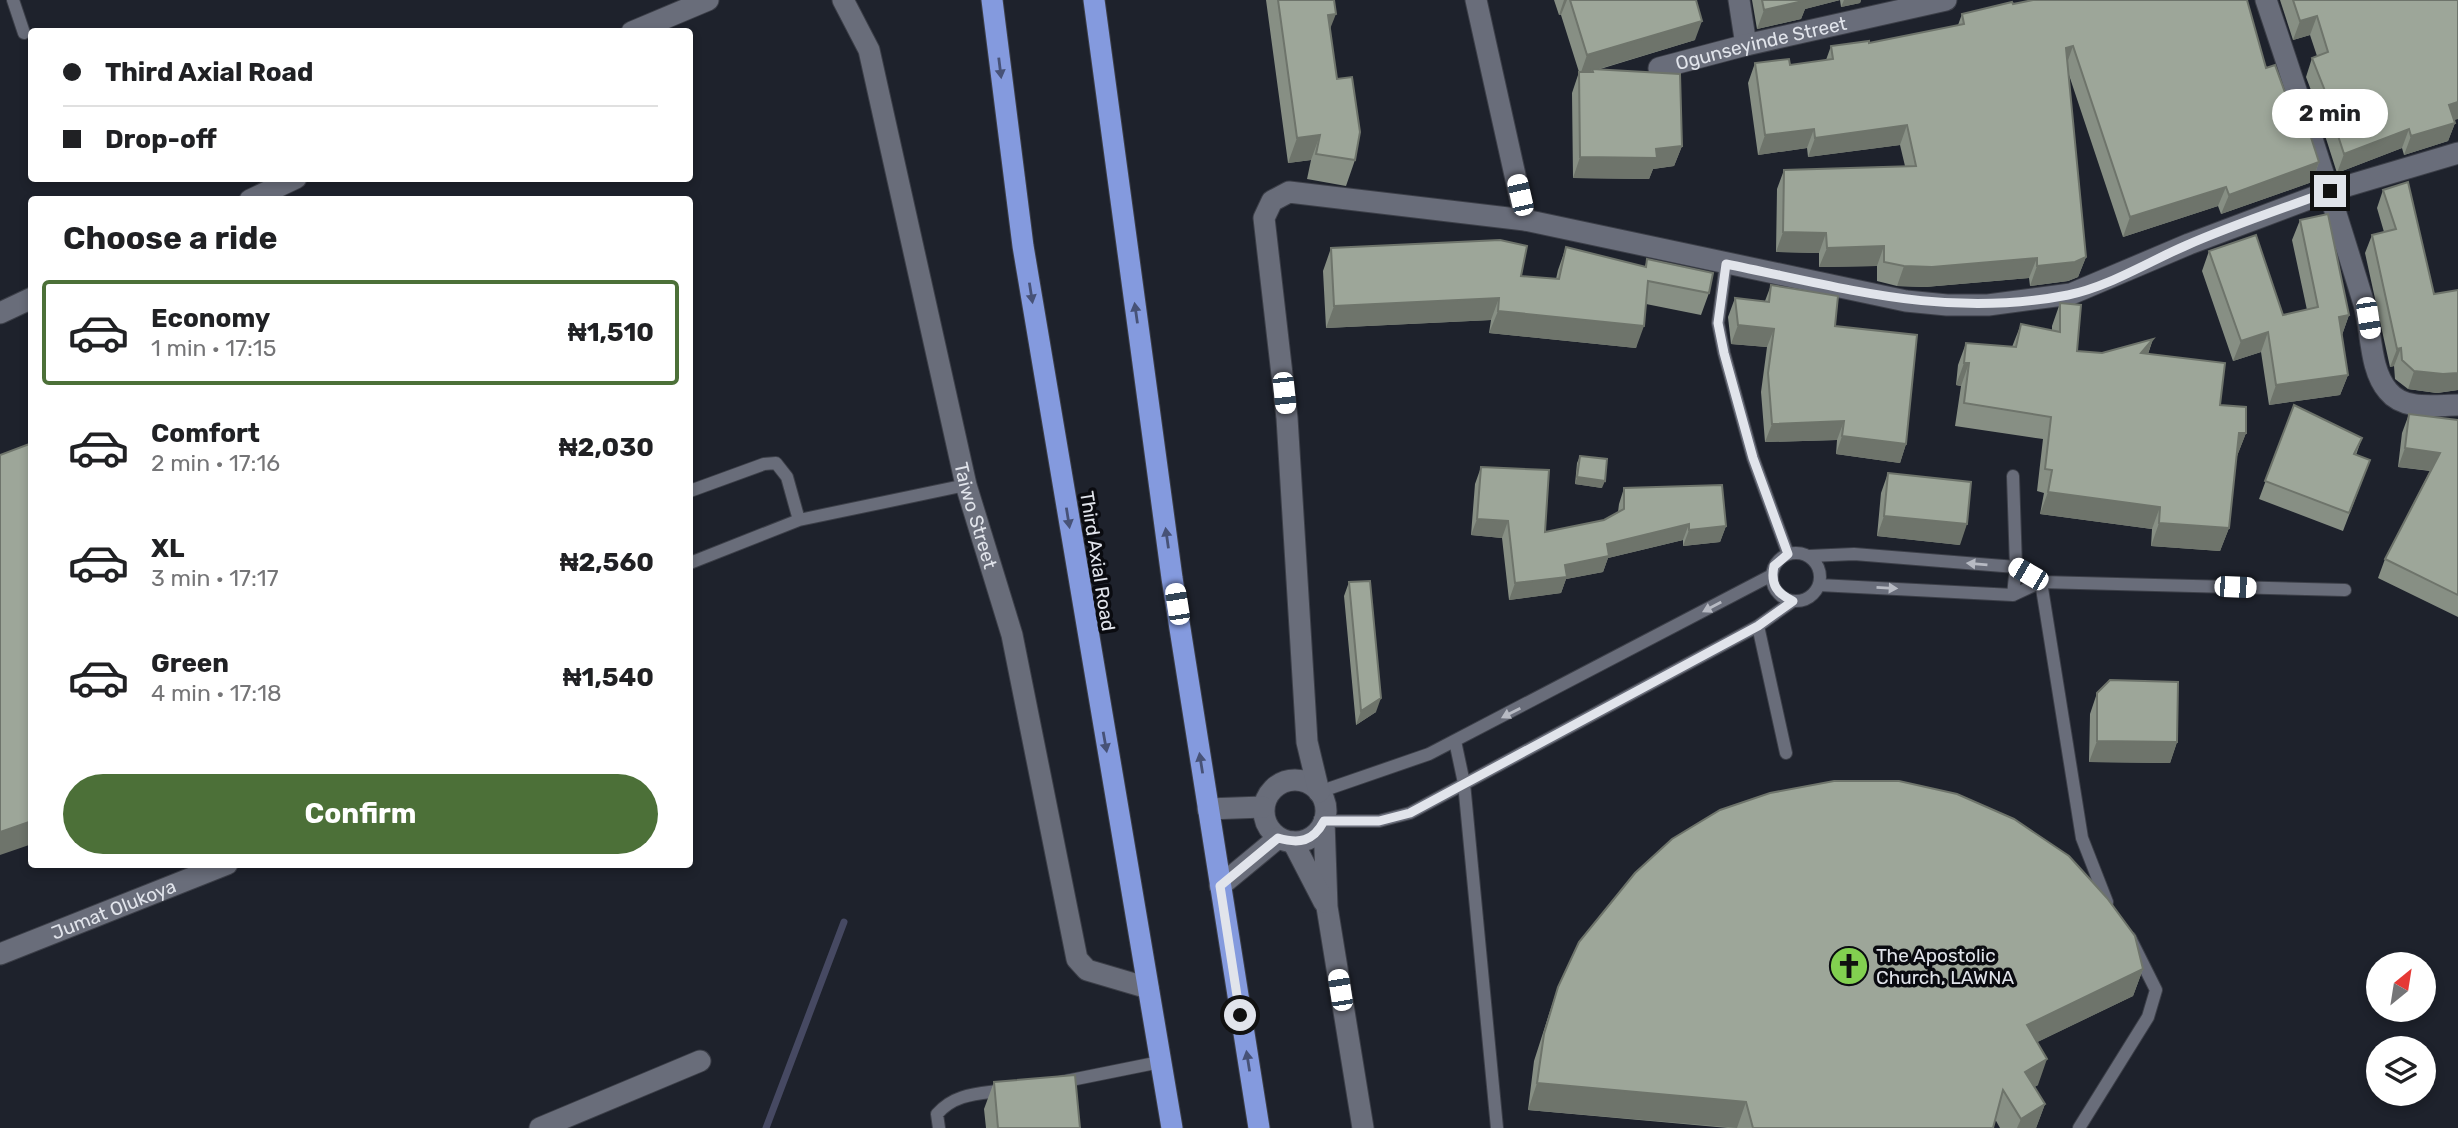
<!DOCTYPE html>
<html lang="en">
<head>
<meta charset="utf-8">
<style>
  body { margin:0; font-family:Rubik,sans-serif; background:#f2f2f2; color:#202124; height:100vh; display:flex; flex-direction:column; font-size:26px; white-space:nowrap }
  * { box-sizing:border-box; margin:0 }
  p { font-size:23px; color:#757577 }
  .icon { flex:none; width:38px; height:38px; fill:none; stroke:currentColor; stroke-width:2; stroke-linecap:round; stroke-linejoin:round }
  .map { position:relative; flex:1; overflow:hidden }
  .sheet { position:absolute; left:28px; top:196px; width:665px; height:672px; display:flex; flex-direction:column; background:#fff; border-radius:7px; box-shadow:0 4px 10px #0003 }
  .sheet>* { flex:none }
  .guide { position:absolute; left:28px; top:28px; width:665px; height:154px; border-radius:7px; box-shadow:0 4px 10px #0003; display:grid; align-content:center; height:154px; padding:0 35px; background:#fff }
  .needle { width:46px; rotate:30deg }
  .tools { position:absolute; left:2366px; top:952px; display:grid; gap:14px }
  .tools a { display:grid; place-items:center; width:70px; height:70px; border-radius:50%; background:#fff; box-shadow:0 4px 10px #0003; font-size:35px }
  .end { position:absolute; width:32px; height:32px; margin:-16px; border:9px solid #e1e4eb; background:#111; box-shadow:0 0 0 4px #111 }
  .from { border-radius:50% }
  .bubble { position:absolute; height:49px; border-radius:24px; background:#fff; box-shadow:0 4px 10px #0003; font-size:23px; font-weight:700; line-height:49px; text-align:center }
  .car { position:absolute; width:21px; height:42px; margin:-21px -10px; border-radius:9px; box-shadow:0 0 5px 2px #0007; background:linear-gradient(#fff 24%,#345 0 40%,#fff 0 76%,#345 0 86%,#fff 0) }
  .guide b { display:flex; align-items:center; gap:24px; height:66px; font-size:26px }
  .guide b+b { border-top:2px solid #e0e0e0 }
  .guide i { width:18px; height:18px; background:#202124 }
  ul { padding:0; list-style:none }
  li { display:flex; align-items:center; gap:21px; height:105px; margin:0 14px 10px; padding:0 21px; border:4px solid transparent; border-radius:7px }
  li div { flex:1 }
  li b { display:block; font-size:26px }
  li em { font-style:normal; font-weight:700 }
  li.current { border-color:#4c7038 }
  li>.icon { width:63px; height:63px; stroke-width:1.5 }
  h2 { padding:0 35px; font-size:32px; line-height:84px }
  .primary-button { display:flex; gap:14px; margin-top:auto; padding:14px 35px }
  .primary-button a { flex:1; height:80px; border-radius:42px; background:#4c7038; color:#fff; font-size:28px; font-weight:700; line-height:80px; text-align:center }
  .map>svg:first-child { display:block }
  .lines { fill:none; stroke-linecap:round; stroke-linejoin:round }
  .stream { stroke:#464962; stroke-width:7 }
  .lane-casing { stroke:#3c3f48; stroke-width:14 }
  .street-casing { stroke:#3c3f48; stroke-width:23 }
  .highway-casing { stroke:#3c3f48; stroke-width:23 }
  .lane { stroke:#696d7a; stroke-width:12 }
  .street { stroke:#696d7a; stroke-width:21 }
  .highway { stroke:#849ade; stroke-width:21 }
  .wall { fill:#878f84 }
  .shaded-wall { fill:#6e746b }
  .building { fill:#9da699; stroke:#6e746b; stroke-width:2 }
  .oneway { fill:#475277 }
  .oneway2 { fill:#b7bac3 }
  .route { stroke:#e1e4eb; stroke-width:9 }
  .labels { text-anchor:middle; stroke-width:7; stroke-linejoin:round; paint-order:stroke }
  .street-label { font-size:19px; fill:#e1e4eb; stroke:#0a0b10 }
  .poi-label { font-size:19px; fill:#e1e4eb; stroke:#0a0b10; text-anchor:start }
</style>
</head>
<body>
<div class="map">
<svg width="2458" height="1128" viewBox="0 0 2458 1128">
  <rect width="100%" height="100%" fill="#1e222c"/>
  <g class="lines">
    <path class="stream" d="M766,1128L844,922"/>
    <g class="lane-casing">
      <path id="lane" d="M13,0L24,33
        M1726,264L1718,323L1724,353L1753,458L1788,554
        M2013,476L2016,567L2013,595
        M690,491L764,464L776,463L787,477L799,520
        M1772 577a24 24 0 1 1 48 0a24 24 0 1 1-48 0Z
        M1809,556L1854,554L2016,567L2041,582
        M690,563L799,520L966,485
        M2041,582L2082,838L2107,902
        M1819,585L2013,595L2041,582L2345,590
        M1758,626L1786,753
        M1455,741L1464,783L1497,1128
        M1319,792L1429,754L1772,575
        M1324,821H1379L1410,813L1758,626L1793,601
        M1061,1082L1160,1062
        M939,1128L937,1114C955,1093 979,1094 1005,1090
        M2079,1128L2148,1017L2156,990L2130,938"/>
    </g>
    <g class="street-casing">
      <g id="street">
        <path id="s1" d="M843,0L869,50L966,485L1012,635L1077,959L1087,970L1148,988"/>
        <path d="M1476,0L1525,220"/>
        <path d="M1739,0L1746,45"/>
        <path d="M2266,0C2300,101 2333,202 2364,304C2372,331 2369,369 2388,391C2404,411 2435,405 2458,405"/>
        <path d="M632,32L708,0"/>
        <path id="s2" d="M1659,68L1746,45L1946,0"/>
        <path d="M250,200L296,178"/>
        <path d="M0,313L32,298"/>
        <circle cx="1295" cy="811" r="31"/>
        <path d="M1319,792L1307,742L1287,418L1264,218L1272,201L1289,192L1525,220L1906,301L1947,305H1988L2071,294L2189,244L2330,191L2458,153"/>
        <path d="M1208,809L1263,807"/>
        <path d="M1324,821L1327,907L1363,1128"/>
        <path d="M1293,842L1324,902"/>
        <path d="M1220,886L1278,838"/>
        <path id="s3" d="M0,954L227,864"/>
        <path d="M540,1128L700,1061"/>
      </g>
    </g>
    <g class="highway-casing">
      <path id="highway" d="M992,0L1023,246L1172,1128
        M1094,0L1172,578L1259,1128"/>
    </g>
    <use href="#lane" class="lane"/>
    <use href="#street" class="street"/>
    <use href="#highway" class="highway"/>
  </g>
  <path class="wall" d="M1266,0H1334L1330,29L1337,79L1355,160L1346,186L1307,179L1311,160L1288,163Z
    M1554,0H1696L1695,40L1597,70L1682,146L1674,166L1653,169L1649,179L1573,178L1572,93L1579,72L1561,15H1559Z
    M1752,0H1861L1860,3L1841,7L1840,0L1805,9L1801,19L1757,29Z
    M2280,0H2458L2455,123L2448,141L2404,155L2402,148L2337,173L2322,126L2323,122L2306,77L2312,58L2317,56L2310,35L2293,40Z
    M2013,4L2266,68L2319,162L2312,182L2221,214L2218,206L2123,237L2068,72L2086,257L2078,277L2068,281L2030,286L2029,278L1925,287L1897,286L1877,281V266L1819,267V253L1776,252L1777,189L1784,170L1905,166L1900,145L1808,157L1807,148L1758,155L1748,83L1755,63L1790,65L1826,60L1831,46L1869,43L1958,25L1962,14Z
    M2383,190L2434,294L2458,290V390L2437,393L2408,389L2395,379L2394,366L2390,367L2365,253L2372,235L2384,232L2377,208Z
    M2300,220L2349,315L2342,335L2348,375L2340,395L2269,405L2261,352L2233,361L2202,271L2209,251L2283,315L2307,310L2292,240Z
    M1566,247L1645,267L1647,259L1709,293L1701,315L1646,304L1636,348L1489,333L1491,320L1326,328L1323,271L1331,248L1521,276L1556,279L1558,270Z
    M1771,285L1835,326L1906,444L1900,463L1836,454L1837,440L1765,442L1761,392L1767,347L1731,344L1728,317L1735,298L1765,301Z
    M2060,303L2077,351L2102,353L2153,339L2148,354L2220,405L2246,433L2237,456H2236L2229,528L2220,551L2151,546L2152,529L2040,514L2044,493L2037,491L2043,439L1955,426L1961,386L1956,385L1958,365L1966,343L2012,347L2021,324L2052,331V326Z
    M2294,405L2362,438L2356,455L2370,460L2343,531L2259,499Z
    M2409,414L2458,420V617L2378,578L2385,559L2430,471L2398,467L2402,433Z
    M1580,456L1602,488L1575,484L1577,463Z
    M1481,467L1545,532L1604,520L1618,512L1619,504L1624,488L1726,526L1720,542L1683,546V540L1608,558L1603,572L1566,579L1561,593L1509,600L1502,538L1471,535L1475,484Z
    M1888,473L1960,545L1877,536L1881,493Z
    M1349,582L1376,712L1356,725L1344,596Z
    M2097,693L2177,742L2170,763L2089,762L2090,714Z
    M2143,969L2133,996L2037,1042L2038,1085L2034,1087L2045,1104L2036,1128H2000L1995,1119L1993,1128H1728L1528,1110L1534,1061L1549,1014L1558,987Z
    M994,1082L1080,1128H986L984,1109Z"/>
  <path class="shaded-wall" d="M1564,0H1567L1561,15H1559Z
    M1803,0H1840L1805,9L1801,19L1757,29L1764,10Z
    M1844,0H1861L1860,3L1841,7Z
    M1336,14L1326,39L1328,15Z
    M2317,16L2310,35L2293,40L2300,21Z
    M1702,21L1695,40L1592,71V69L1591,72L1580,75L1587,55Z
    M2073,46L2066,66V48Z
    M2458,102V119L2443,124L2449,105Z
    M2455,123L2448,141L2404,155L2411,136Z
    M1907,125L1900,145L1808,157L1815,138Z
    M1814,129L1807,148L1758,155L1765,135Z
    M2409,129L2402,148L2337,173L2344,154Z
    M1320,135L1311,160L1288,163L1297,138Z
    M1682,146L1674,166L1653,169L1649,179L1573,178L1580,157Z
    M2319,162L2312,182L2221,214L2229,195Z
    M2226,187L2218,206L2123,237L2130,217Z
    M1783,232L1826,233L1819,253L1776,252Z
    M1884,246L1877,266L1819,267L1827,248Z
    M2086,257L2078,277L2068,281L2030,286L2037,266Z
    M2037,258L2029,278L1925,287L1897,286L1904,266Z
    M1499,298L1491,320L1326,328L1334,306Z
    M1498,311L1644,326L1636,348L1489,333Z
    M2349,315L2342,335L2331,337L2339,317Z
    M1738,325L1774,329L1767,347L1731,344Z
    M2268,332L2261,352L2233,361L2241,341Z
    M2153,339L2145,362L2141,353Z
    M2401,348L2394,366L2390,367L2397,349Z
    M1964,363H1969L1961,386L1956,385Z
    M2414,371L2458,373V390L2437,393L2408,389Z
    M2348,375L2340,395L2269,405L2276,385Z
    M1844,421L1837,440L1765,442L1772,424Z
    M2239,433H2246L2237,456L2230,455Z
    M1842,436L1906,444L1900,463L1836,454Z
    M2405,448L2440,453L2433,471L2398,467Z
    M1577,477L1605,481L1602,488L1575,484Z
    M2048,492L2160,507L2152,529L2040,514Z
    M1884,516L1967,524L1960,545L1877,536Z
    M1477,519L1508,521L1502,538L1471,535Z
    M2159,523L2229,528L2220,551L2151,546Z
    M1689,524L1683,540L1608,558L1603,572L1566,579L1561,593L1509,600L1515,583L1607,544Z
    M1726,526L1720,542L1683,546L1689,530Z
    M1381,698L1376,712L1356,725L1361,711Z
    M2097,741L2177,742L2170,763L2089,762Z
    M32,821V844L0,855V832Z
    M2143,969L2133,996L2017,1052L2027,1025Z
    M2047,1059L2038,1085L2015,1098L2025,1072Z
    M1537,1083L1746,1102L1737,1128L1528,1110Z
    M2045,1104L2036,1128H2017L2021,1119Z"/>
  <path class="building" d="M1278,0H1334L1336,14L1328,15L1337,79L1352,77L1360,132L1355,160L1316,154L1320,135L1297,138Z
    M1570,0H1696L1702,21L1587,55Z
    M1762,0H1807L1764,10Z
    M2033,0H2247L2266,68L2275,65L2295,120L2304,116L2319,162L2229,195L2226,187L2130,217L2073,46L2066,48L2086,257L2075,262L2037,266V258L1932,267L1904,266L1884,262V246L1827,248L1826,233L1783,232L1784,170L1916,166L1907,125L1815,138L1814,129L1765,135L1755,63L1789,59L1790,65L1833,59L1831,46L1869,41V43L1964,24L1962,14L2012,2L2013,4Z
    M2293,0H2458V102L2449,105L2455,123L2411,136L2409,129L2344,154L2329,108L2331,106L2312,58L2328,52L2317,16L2300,21Z
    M1592,69L1680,74L1682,146L1656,149L1657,158L1580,157L1579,72H1593Z
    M2408,182L2434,294L2458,290V373L2443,374L2414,371L2402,360L2401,348L2397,349L2372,235L2396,229L2383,190Z
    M2328,214L2349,315L2339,317L2348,375L2276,385L2268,332L2241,341L2209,251L2256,235L2283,315L2318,307L2300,220Z
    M1500,240L1527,246L1521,276L1559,279L1566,247L1646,267L1647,259L1713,273L1709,293L1648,281L1644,326L1498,311L1499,298L1334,306L1331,248Z
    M1771,285L1838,296L1835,326L1917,335L1906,444L1842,436L1844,421L1772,424L1768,373L1774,329L1738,325L1735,298L1769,302Z
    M2060,303L2081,305L2077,351L2102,353L2153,339L2141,353L2225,363L2220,405L2246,407V433H2239L2229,528L2159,523L2160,507L2048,492L2052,470L2045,469L2051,417L1964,403L1969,363H1964L1966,343L2016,347L2021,324L2060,332Z
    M2294,405L2362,438L2354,454L2370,460L2349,513L2265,481Z
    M2409,414L2458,420V595L2385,559L2440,453L2405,448Z
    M32,443V821L0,832V455Z
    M1580,456L1607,459L1605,481L1577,477Z
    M1481,467L1549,470L1545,532L1604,520L1624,509V488L1722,485L1726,526L1689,530V524L1607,544L1609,556L1565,565L1567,577L1515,583L1508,521L1477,519Z
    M1888,473L1971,482L1967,524L1884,516Z
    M1370,581L1381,698L1361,711L1349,582Z
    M2110,680L2178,682L2177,742L2097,741V693Z
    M1834,781H1899L1957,794L2014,819L2069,856L2107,898L2135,936L2143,969L2027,1025L2047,1059L2025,1072L2045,1104L2021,1119L2003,1090L1993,1128H1753L1746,1102L1537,1083L1544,1034L1558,987L1579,942L1635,873L1672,839L1720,810L1770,793Z
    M1075,1075L1080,1128H998L994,1082Z"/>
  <defs><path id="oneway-solid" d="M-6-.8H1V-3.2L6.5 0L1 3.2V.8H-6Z" transform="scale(1.75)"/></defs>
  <g class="oneway">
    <use href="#oneway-solid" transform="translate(1000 68) rotate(83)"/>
    <use href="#oneway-solid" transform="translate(1031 293) rotate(81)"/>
    <use href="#oneway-solid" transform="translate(1136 313) rotate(-98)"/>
    <use href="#oneway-solid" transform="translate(1068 518) rotate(81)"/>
    <use href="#oneway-solid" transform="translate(1167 538) rotate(-98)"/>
    <use href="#oneway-solid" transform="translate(1105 742) rotate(80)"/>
    <use href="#oneway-solid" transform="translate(1201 763) rotate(-99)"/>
    <use href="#oneway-solid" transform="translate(1248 1061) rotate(-99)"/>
  </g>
  <g class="oneway2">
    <use href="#oneway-solid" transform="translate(1977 564) rotate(-175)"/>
    <use href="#oneway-solid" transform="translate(1887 588) rotate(3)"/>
    <use href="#oneway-solid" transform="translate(1712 607) rotate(152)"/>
    <use href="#oneway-solid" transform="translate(1511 713) rotate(153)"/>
  </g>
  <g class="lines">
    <path class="route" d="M1240,1015L1220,886L1278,838C1299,844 1313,842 1324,821H1379L1410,813L1758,626L1793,601C1777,594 1770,584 1774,566L1788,554L1753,458L1724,353L1718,323L1726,264C1845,288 1946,319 2068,295C2108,287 2148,262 2185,246C2232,225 2282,209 2330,191"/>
  </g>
  <defs>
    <g id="church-disc" transform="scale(2.0125)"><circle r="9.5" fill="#82d050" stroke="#0a0b10"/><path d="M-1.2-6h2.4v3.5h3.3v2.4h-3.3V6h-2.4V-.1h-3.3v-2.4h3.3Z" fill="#111"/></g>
  </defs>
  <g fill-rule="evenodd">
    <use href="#church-disc" x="1849" y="966"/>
  </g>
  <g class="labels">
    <g class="street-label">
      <text dy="7" stroke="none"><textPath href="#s2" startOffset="105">Ogunseyinde Street</textPath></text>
      <text dy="7" stroke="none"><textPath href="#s1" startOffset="534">Taiwo Street</textPath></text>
      <text transform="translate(1098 561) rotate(81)" y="7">Third Axial Road</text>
      <text dy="7" stroke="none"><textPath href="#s3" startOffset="122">Jumat Olukoya</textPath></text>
    </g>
    <g class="poi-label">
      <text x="1876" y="962">The Apostolic<tspan x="1876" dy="22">Church, LAWNA</tspan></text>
    </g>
  </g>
</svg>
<div class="tools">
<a><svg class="needle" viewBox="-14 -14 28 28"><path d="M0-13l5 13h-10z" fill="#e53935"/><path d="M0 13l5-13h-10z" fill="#757577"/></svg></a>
<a><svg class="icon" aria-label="layers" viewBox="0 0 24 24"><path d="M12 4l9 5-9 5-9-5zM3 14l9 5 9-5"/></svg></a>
</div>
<i class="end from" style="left:1240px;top:1015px"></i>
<i class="end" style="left:2330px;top:191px"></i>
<div class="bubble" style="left:2272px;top:89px;width:116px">2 min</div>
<i class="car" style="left:1520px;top:195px;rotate:347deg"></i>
<i class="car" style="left:2368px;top:318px;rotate:171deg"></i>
<i class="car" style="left:1284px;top:393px;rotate:174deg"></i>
<i class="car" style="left:2028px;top:574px;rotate:300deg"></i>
<i class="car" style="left:2235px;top:587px;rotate:92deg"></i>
<i class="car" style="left:1177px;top:604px;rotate:351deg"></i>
<i class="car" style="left:1340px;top:990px;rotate:351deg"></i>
<div class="guide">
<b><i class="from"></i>Third Axial Road</b>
<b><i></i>Drop-off</b>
</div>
<section class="sheet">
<h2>Choose a ride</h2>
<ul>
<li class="current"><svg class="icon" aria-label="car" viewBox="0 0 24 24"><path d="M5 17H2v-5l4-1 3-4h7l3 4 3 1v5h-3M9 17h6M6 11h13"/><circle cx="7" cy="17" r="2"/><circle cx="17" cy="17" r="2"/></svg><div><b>Economy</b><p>1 min · 17:15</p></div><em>₦1,510</em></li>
<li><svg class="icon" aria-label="car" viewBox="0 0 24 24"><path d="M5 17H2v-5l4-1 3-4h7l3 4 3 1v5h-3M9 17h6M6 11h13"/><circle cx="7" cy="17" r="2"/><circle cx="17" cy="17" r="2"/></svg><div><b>Comfort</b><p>2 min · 17:16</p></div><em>₦2,030</em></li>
<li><svg class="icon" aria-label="car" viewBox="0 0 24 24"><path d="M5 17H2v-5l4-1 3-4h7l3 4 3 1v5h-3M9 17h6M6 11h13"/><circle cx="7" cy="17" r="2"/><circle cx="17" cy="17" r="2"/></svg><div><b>XL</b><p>3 min · 17:17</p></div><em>₦2,560</em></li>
<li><svg class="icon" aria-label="car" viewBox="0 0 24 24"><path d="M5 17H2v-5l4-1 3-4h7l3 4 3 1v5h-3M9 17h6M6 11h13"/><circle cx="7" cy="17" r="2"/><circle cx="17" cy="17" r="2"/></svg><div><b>Green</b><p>4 min · 17:18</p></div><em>₦1,540</em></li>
</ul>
<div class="primary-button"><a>Confirm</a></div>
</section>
</div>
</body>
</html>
